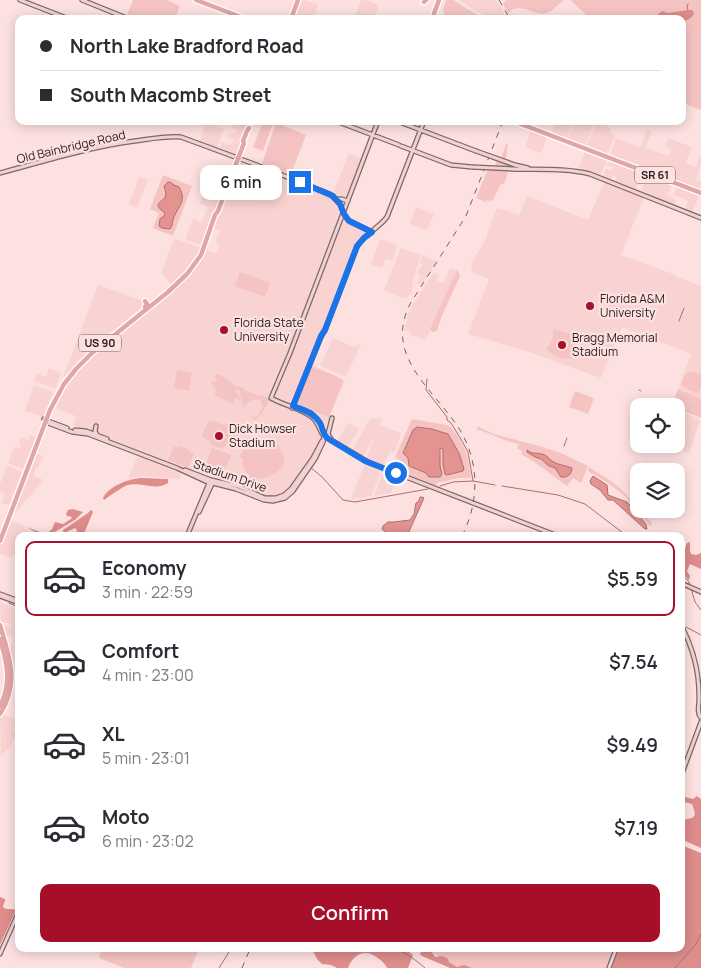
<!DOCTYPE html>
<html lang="en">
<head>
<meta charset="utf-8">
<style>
  body { margin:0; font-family:Manrope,sans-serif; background:#f7f7f7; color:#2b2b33; height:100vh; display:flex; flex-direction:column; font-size:19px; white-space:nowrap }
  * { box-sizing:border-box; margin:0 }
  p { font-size:16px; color:#7c7c81 }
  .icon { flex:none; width:28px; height:28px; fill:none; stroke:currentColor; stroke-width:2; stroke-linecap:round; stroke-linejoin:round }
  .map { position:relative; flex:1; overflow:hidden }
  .details { position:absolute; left:15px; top:532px; width:670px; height:420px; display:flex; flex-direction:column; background:#fff; border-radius:10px; box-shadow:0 2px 12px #0003 }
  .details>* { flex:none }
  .hud { position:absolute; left:15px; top:15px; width:671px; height:110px; border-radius:10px; box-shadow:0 2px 12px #0003; display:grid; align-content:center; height:110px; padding:0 25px; background:#fff }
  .tools { position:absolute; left:630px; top:398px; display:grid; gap:10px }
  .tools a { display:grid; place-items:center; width:55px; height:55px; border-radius:10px; background:#fff; box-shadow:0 2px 12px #0003; font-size:25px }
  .end { position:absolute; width:22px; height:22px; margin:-11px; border:6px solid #1a73e8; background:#fff; box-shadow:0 0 0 2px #fff }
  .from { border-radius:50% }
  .bubble { position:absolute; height:35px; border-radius:10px; background:#fff; box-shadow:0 2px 12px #0003; font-size:16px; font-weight:600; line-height:35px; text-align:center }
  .hud b { display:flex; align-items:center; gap:18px; height:48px; font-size:19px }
  .hud b+b { border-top:1px solid #e1e1e2 }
  .hud i { width:12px; height:12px; background:#2b2b33 }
  ul { padding:9px 0 0; list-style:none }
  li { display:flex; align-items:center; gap:15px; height:75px; margin:0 10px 8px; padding:0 15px; border:2px solid transparent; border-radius:10px }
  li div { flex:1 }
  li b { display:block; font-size:19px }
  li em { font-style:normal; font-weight:600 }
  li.on { border-color:#a70e29 }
  li>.icon { width:45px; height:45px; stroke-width:1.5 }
  .button { display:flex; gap:10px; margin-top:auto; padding:10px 25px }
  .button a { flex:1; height:58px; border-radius:10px; background:#a70e29; color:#fff; font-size:20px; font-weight:600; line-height:58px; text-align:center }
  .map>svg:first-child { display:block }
  .built { fill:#f8d3d1 }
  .green { fill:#f5c4c2 }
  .forest { fill:#de8d8b }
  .water { fill:#e49391; stroke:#ab706e }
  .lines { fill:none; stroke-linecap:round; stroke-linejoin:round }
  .stream { stroke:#ab706e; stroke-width:1 }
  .secondary-casing { stroke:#7f6766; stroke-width:5.5 }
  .primary-casing { stroke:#fff; stroke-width:7 }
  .secondary { stroke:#f1d2d2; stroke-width:3 }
  .primary { stroke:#e3a6a6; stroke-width:4.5 }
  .rail { stroke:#756464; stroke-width:1; stroke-dasharray:6 6; stroke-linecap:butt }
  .secondary-bridge-casing { stroke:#7f6766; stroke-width:5.5; stroke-linecap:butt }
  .secondary-bridge { stroke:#f1d2d2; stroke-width:3 }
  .route { stroke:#1a73e8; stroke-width:6 }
  .poi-dot { fill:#a70e29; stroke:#fde1e0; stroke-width:2 }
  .labels { text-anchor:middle; stroke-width:4.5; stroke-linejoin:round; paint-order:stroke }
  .shield { fill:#fde1e0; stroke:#675858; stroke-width:1 }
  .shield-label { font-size:11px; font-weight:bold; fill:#271d1d }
  .street-label { font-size:12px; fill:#271d1d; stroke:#fde1e0 }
  .poi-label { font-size:12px; fill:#271d1d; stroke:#fde1e0; text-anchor:start }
</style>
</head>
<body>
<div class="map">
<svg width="701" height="968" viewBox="0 0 701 968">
  <rect width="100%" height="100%" fill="#fde1e0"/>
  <path class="built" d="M300,0H305L318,5L313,19H301L294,16Z
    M361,0H366L379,5L374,19H362L355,16Z
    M458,0H496L501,7L505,17L503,19H490Z
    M235,121L248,126L237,154L235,156L219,150L222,142L231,145L234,139L227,137L229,132L235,134L237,130L232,128Z
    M555,121H574L567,139L551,133Z
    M575,121L594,122L585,147L568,140Z
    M596,122L611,128L610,133L615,135L607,155L586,147Z
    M206,123L224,129L217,148L199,142Z
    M647,129L652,132L646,148L669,156L672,150L665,147L668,138L692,147L686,163L696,167L701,153V165L696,180L701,182L700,191L610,156L616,138L640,147Z
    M531,130L540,135L542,134L547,136L541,153L525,147Z
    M585,151L607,159L600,176L579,167Z
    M349,153L362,158L347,198L333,193Z
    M610,160L672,184L668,193L666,192V194L676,200L674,206L641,192L644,183L639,181L635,190L615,182L616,177L613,175L611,180L603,177L606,169L612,171L613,167L607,165Z
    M239,163L257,168L258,167L330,194L336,199L346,220L351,224L370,233L359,242L325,331L321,333L308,364L341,378L344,381L343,385L314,453L288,489L282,494L274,497L263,496L217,481L83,429L73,425L76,416L53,407L69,381L89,358L138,318L201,258L206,250L217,253L220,245L217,244L218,242L216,241L220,231L213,228L225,199L229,201L230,197L226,196Z
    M139,177L148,180L137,208L129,204Z
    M605,182H607L644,197L621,255L676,275L677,277L701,286V399L678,389L691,354L622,327L601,378L526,351L468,334L489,279L474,273L472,269L471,265L474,258L485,241L496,209L498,208L519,215L527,196L588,220L603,185Z
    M677,186L699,194V196L692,213L685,210L688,201L673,195Z
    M205,191L220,198L202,245L185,239L193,218L198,220V222L201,223L208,207L200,203Z
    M416,207L434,214L427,230L410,224Z
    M174,239L185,242L201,248L188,268L171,284L161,273Z
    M380,239L396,245L397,248L392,261L386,259L382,268L371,264Z
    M401,248L421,255L413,279L412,293L406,299L384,290Z
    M423,255L436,261L421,286L417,283L421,276L417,273L423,264L420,262Z
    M450,268L457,270L426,340L411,335V332L405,330L407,318L410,309L433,273L439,275L437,281L444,283Z
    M98,285H99L145,302L146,304L87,352L64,377V375Z
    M333,338L354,347L361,344L346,377L320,366Z
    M49,368L61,373L55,389L34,381L37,373L46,377Z
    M34,385L53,392L43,417L25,411Z
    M676,409L699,419L700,421L689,453L665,444H676Z
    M382,418L380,425L401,433L395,452L390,451L383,466L366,459L375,435L363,457L352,450L370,419Z
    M350,423L359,429L347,448L337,441L346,426Z
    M30,435L36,437L23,469L8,463L14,447L20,449L21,446L19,440L26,437V444Z
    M35,453L43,456L38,468H36L34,476L44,480L13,515L11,514Z
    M138,455L182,472L180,479L146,476L133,477L128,479Z
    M365,464L381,471L371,496L352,499L351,498Z
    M7,465L22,472L9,505L1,503L5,494L0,492V484Z
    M383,471L398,478L391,493L374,496Z
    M12,521L25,526L24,529L35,533L37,536H19V557L13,555L12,558L0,554V545L7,526Z
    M1,603L18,610L15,618L19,620V670L13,668L10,651L13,636L11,635L5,637L2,628L9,625H12V624L1,622L0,604Z
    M1,714L17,720L13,730L16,734L11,746L1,755L0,716Z"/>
  <path class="green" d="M133,0H167L180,6L175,19H131L126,17Z
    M446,0H453L484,19H445L443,8Z
    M506,0H564C558,4 554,11 547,13C532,17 521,0 508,13L503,4Z
    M570,0H701V110L683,103L682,19H591Z
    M263,121H270L273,123L263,151L253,147Z
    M276,123L306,135L290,177L261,166Z
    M506,144H508L506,159L512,162L504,184H501L493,200L491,201L487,200L486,202L476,198L489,166H495L497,160L500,161Z
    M163,175L192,186L173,236L153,228L159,213L150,209Z
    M457,270L460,275L459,278L441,318L437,331L432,332L430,329Z
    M240,272L270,283L265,297L235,286Z
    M553,330C563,330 571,333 578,340C573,345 570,352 571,359C561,359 553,356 546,349C551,344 554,337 553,330Z
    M310,366L332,374L343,381L329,417L296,404Z
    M177,370L192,373L189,391L174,388Z
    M690,371L701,374V387L699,393H697L687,389V388L681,385L685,375Z
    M216,374C223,375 229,382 237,385L233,384L238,387L239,386L247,390L243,388L246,391H251L249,392L260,396L261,395L268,398L269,400L264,410L256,420L248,416L252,417L255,416V417L258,416L263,406L261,401C253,398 247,401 244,409L239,390H235L238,393L241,401L236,398L233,404L214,395L217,390L214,389L211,380L213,382L217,381L214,376Z
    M678,389L701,399V418L676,408V406H671Z
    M575,391L594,398L588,414L569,407Z
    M412,419L447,425C452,428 453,430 456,434C467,449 469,460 471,478H458L437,483L436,486L399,472L402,464V462L395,457Z
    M211,421L225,425L226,423L237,425L238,426L237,429L238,430L235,438L230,436L226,445L222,449L211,445L209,441L202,437L207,423Z
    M477,426L494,434L539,446L561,453L588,466L581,483L573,478L567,486L537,464L521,454L522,451L517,448L519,444L507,441L480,430L478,431Z
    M264,441C276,440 277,443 282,452C283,456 285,459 284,463C280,475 261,480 251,480L250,479V475C244,472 241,465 243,459L240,457V455L244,450Z
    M174,446L178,448L179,446L190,450L189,452L194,453L188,467L168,460Z
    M212,448L231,455L223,475L204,468Z
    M589,467L611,481L620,488L652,523L650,526L626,497L608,483L588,471Z
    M93,949H199L191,968H124L99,958L101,952Z
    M426,949H613L606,968H460L451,964Z"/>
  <path class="forest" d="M688,10H692L694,12C694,18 688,19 683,22L682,19H653L662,11L668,13Z
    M141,478L168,479V483C155,491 142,482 128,485C123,486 110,496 104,500L103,498C109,486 128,479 141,478Z
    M73,509L83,512L75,520L48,536H38L35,532L26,527L46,534L52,529L55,522L63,524L71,519L72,517L67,516L66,514L68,510Z
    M91,510L93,512L83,536H76L77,530L75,528L64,533L63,531V530L88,513Z
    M689,542L690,543V551L691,554L696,555L701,553V569L690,564L687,571L690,576L689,580L681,572V546L684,548L686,547V544Z
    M681,796L693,799L697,796L701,799V848L681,839V819L682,820L692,818L695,815L694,810L692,804L681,801Z
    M681,845L701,853V968H612L619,949H681Z
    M0,897L5,899V901L3,906L4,908C9,910 13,908 16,910L0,945Z
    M312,949H406L413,955L408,968H387C385,964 383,962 379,959C366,948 354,953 348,968H337L331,965L322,964L317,959Z
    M422,949H430L435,957L442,956L447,958L449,962L457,967L464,965L472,968H450L422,956L420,954Z"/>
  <path class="water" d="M168,182H170L174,185L179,187C187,201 179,205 174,217C172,222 173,225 170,229L162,228L159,226L160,219L165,215L164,212C155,206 157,204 165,198L166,193L164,186Z
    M417,427L432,429L448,434L459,453L464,469L463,471L447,475L445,474L443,464V450L442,448L440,449V466L442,474L440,477H429L426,473L409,466L408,458L403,453L413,430Z
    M527,450C534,455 534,452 542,454C547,455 549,459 552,461C557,465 565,465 572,468C572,474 567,478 561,477L555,468L549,466L541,459L535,457L527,452Z
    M593,476L607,485L608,495L627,502L646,524L647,529H645L623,509L613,500H608L600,490L591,484L590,481Z
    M420,497H422L424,498L407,536H390L382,529L383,526L388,522H394L410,520L414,514L416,503L419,501Z"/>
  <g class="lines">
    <path class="stream" d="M688,4L687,8L688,10
      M679,321L684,308
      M427,379L426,390L447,417V420L451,423L462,441L468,452L473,481L495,485
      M639,390L641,391
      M564,446L567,438
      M310,467L322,477L343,500L355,502L428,489
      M440,486L453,482L473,481
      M502,486L558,495L585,504L627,536
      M681,573L689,582L695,602L701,610
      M9,603L18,607
      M686,627L701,635
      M396,949C403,951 420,963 425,968
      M219,968L231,949
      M675,968L696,944L701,934"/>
    <g class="secondary-casing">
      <path id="secondary" d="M20,0L69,19
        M82,0L129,19
        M336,121L399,145
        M378,121L290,353L271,398C283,405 303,409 313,418C318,422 319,430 323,435L370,463L558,536
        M397,121L476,151
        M401,146L451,165L472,167
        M515,165L528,168
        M513,169C539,170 565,168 590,174L701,218
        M0,173C45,161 89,147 135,141C150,139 165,136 181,137L254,164L330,194L340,204L344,214L348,220L372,232
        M337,199H342L348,201
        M292,408L321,337L325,330L357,247C364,234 378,229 387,217L424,121
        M44,419L48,423L72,432L88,434L177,468L205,481L236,489L264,500L273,501L285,498L293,491L315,459L323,442L324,436L318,421L311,413L300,409
        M45,420L67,428
        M96,426L95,431L97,435
        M75,430L86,431L107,439
        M331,439L328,434L332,418
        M185,470L211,480L238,486L265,498H276L284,495L291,489L313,458L322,441
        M199,512L212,484
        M187,536L209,483
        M681,583L701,592
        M0,594L19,601
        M0,596L19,603
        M681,625C692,646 699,671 699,695C700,703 696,712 701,718
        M681,776L701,722
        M0,954L19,911
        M609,968L616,949"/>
    </g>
    <g class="primary-casing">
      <path id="primary" d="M196,0L246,19
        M424,2L426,0
        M291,19L298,0
        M432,19L439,0
        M513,121L701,193
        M145,301L147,304L145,307
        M0,541L50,410L64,384L76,369L92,353L168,292L187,274L201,255L215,215L218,211L244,143L243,141L247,131L249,128
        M0,625C9,656 20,683 0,714
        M0,639C7,663 12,682 0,706"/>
    </g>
    <use href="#secondary" class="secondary"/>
    <use href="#primary" class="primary"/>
    <path class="rail" d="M499,0L510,19
      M462,536C479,503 480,463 460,430C435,390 383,357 410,304L466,216L503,121
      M242,968L250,949"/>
    <g class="secondary-bridge-casing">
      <path id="secondary-bridge" d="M476,151L515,165
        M472,167L513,169"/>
    </g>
    <use href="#secondary-bridge" class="secondary-bridge"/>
  </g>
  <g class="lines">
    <path class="route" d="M300,182L333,196L340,204L344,214L349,221L372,232L364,238L357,246L325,330L321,336L293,406C304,410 314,413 320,423C323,429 323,434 327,438L365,461L396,473"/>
  </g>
  <g class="poi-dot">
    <circle cx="590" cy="306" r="5"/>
    <circle cx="224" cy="330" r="5"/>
    <circle cx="562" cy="345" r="5"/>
    <circle cx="219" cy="436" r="5"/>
  </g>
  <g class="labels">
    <g class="shield">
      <rect x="635" y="166.5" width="40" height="17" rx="4"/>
      <rect x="79" y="334.5" width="42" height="17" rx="4"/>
    </g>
    <g class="shield-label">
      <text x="655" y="179">SR 61</text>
      <text x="100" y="347">US 90</text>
    </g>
    <g class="street-label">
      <text transform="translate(71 147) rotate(-13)" y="4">Old Bainbridge Road</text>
      <text transform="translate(230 476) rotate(19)" y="4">Stadium Drive</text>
    </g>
    <g class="poi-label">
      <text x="600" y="303">Florida A&amp;M<tspan x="600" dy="14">University</tspan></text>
      <text x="234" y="327">Florida State<tspan x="234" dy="14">University</tspan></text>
      <text x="572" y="342">Bragg Memorial<tspan x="572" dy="14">Stadium</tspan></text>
      <text x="229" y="433">Dick Howser<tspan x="229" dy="14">Stadium</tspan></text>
    </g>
  </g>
</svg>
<div class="tools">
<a><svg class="icon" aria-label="locate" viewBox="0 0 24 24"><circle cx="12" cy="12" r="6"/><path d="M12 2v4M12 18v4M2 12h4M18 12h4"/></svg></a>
<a><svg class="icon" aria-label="layers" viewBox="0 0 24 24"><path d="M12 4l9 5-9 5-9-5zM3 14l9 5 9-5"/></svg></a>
</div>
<i class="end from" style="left:396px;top:473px"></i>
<i class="end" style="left:300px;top:182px"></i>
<div class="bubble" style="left:200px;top:165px;width:82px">6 min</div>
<div class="hud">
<b><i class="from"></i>North Lake Bradford Road</b>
<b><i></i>South Macomb Street</b>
</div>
<section class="details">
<ul>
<li class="on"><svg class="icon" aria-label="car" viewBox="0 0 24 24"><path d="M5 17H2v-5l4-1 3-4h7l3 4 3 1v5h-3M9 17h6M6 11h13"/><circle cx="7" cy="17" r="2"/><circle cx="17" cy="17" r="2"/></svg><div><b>Economy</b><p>3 min · 22:59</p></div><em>$5.59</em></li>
<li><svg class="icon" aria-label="car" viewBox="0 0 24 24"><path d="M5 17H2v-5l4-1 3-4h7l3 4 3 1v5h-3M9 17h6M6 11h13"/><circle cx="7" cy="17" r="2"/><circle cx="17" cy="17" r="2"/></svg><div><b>Comfort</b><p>4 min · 23:00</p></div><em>$7.54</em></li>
<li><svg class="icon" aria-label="car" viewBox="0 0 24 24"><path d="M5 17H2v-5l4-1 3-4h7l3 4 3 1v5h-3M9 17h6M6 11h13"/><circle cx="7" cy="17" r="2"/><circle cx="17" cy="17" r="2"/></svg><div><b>XL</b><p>5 min · 23:01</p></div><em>$9.49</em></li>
<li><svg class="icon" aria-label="car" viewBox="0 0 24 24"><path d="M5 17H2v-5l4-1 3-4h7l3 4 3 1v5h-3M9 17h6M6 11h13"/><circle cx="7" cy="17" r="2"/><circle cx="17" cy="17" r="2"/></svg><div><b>Moto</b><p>6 min · 23:02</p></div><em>$7.19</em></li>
</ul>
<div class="button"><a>Confirm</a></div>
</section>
</div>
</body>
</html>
